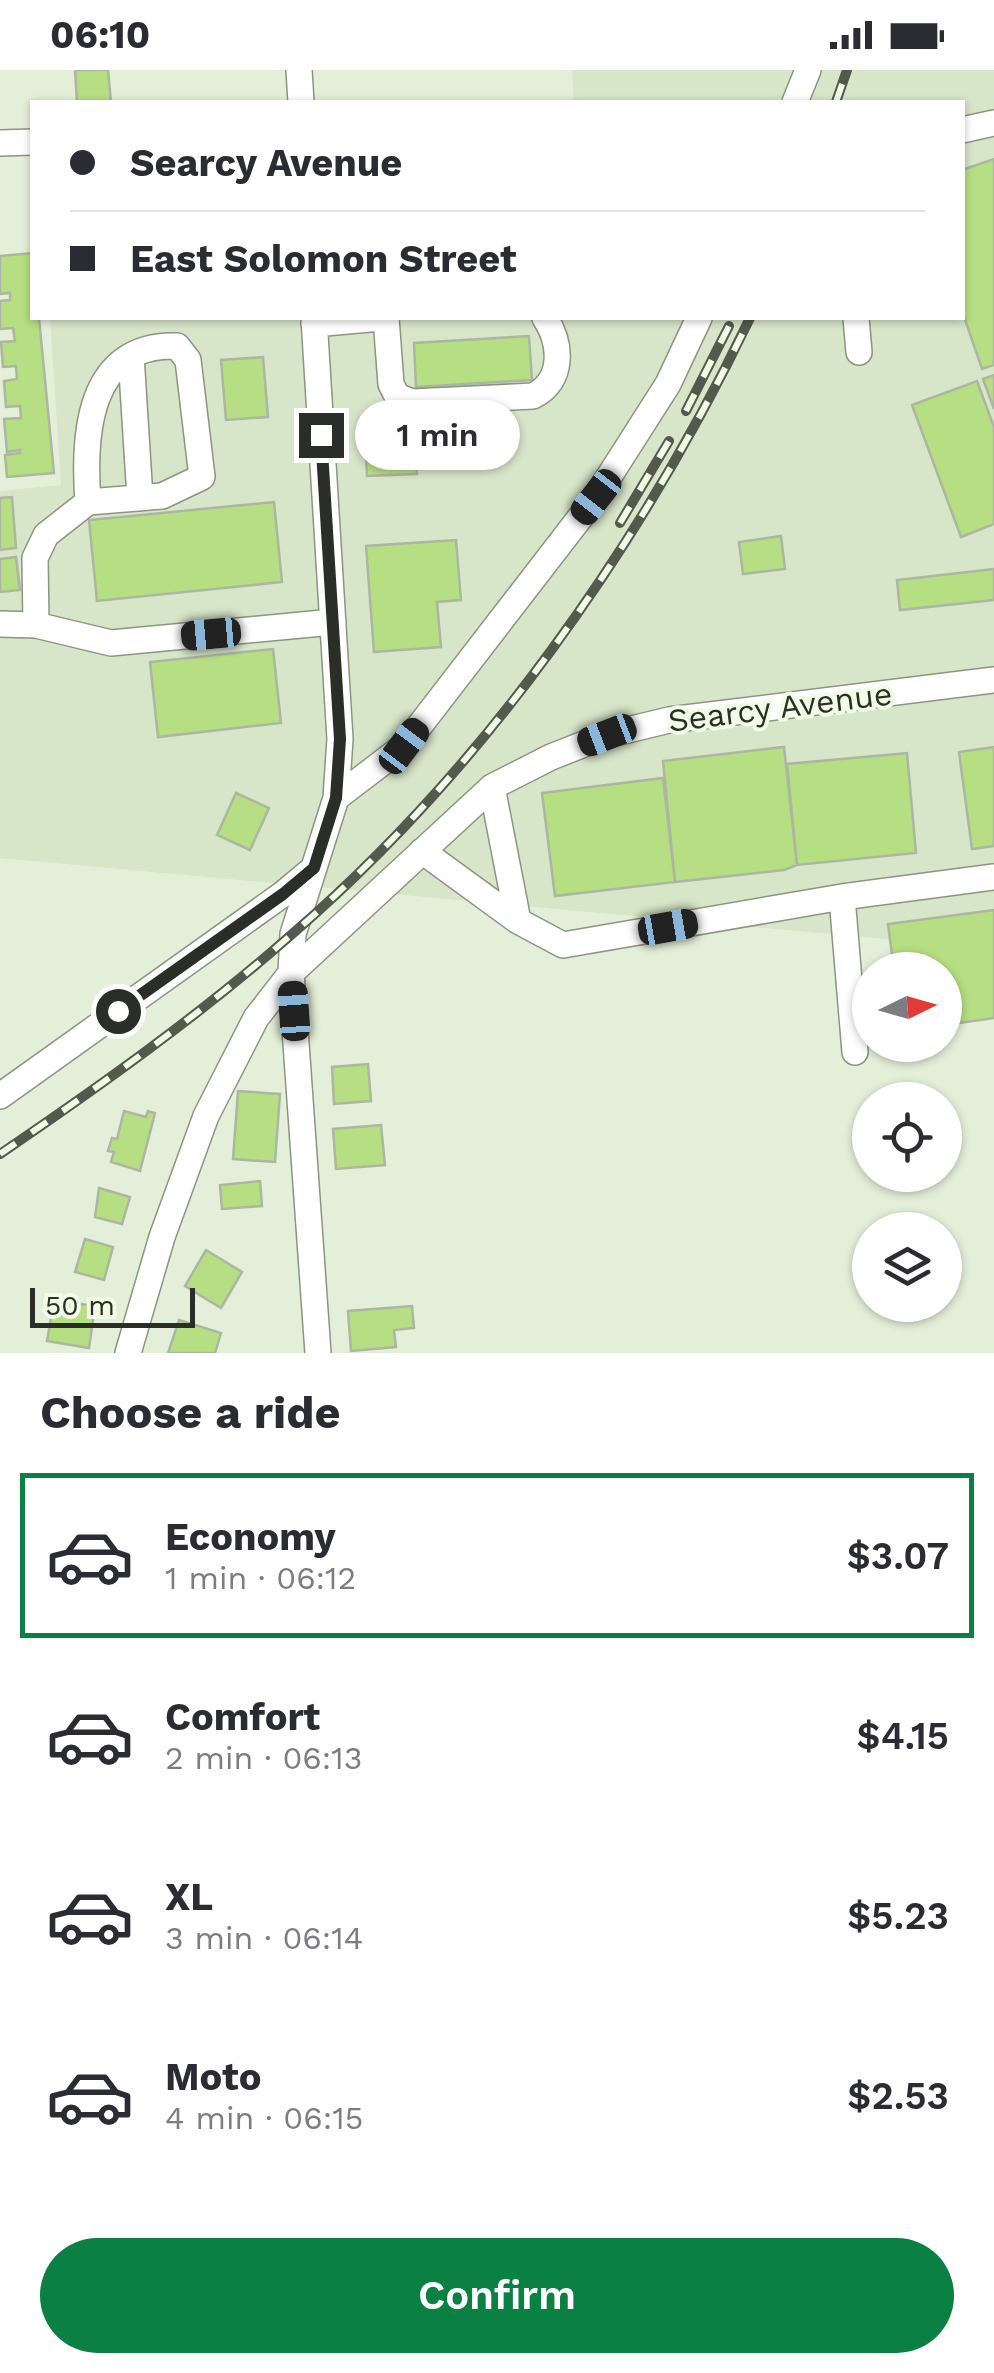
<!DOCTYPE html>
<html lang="en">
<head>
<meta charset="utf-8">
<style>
  body { margin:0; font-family:"Work Sans",sans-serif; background:#f7f7f7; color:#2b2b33; height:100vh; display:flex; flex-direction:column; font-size:38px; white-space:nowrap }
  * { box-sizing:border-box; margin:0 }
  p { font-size:32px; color:#7c7c81 }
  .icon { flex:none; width:55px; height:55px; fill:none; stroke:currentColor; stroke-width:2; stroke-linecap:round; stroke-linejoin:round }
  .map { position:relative; height:1283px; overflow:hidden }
  .sheet { display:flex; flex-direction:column; background:#fff; flex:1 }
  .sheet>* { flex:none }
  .guide { position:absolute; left:30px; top:30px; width:935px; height:220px; border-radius:0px; box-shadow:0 2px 8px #0004; display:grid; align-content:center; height:220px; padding:0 40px; background:#fff }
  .needle { width:65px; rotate:85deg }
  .buttons { position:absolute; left:852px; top:882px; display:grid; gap:20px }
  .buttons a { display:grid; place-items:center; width:110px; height:110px; border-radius:50%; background:#fff; box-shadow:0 2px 8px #0004; font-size:50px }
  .scale { position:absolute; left:30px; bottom:25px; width:165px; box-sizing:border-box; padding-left:10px; border:5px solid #2a2e26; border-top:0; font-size:28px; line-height:35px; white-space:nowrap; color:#2a2e26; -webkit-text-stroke:8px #f1fce6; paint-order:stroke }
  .end { position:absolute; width:45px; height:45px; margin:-22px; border:12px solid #2a2e26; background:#fff; box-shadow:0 0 0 5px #fff }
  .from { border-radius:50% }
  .bubble { position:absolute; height:70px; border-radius:35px; background:#fff; box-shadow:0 2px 8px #0004; font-size:32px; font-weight:600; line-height:70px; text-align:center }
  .car { position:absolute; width:30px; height:60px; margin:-30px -15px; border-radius:12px; box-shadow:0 0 8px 2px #0007; background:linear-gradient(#222 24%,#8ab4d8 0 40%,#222 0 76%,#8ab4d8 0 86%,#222 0) }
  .guide b { display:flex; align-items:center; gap:35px; height:95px; font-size:38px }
  .guide b+b { border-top:2px solid #e1e1e2 }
  .guide i { width:25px; height:25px; background:#2b2b33 }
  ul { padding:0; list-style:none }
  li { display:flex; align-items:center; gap:30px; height:165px; margin:0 20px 15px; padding:0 20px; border:5px solid transparent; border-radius:0px }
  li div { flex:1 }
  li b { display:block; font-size:38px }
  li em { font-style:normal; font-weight:600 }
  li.active { border-color:#0b8043 }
  li>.icon { width:90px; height:90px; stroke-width:1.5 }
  h2 { padding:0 40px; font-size:45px; line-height:120px }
  .button { display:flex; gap:20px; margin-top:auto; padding:20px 40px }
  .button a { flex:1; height:115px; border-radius:60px; background:#0b8043; color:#fff; font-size:40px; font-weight:600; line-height:115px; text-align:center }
  .status { display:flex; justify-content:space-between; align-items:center; height:70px; padding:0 50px; background:#fff; direction:ltr }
  .status svg { height:28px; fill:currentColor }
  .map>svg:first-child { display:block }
  .built { fill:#d7e5c9 }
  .building { fill:#b5df82; stroke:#acb6a1; stroke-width:2.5 }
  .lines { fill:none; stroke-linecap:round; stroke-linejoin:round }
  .minor-casing { stroke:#8b9581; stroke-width:28 }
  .minor { stroke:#fff; stroke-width:25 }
  .rail-casing { stroke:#54594e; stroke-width:10 }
  .rail { stroke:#f1fce6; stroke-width:6; stroke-dasharray:19; stroke-linecap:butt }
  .route { stroke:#2a2e26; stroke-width:12 }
  .labels { text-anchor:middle; stroke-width:8; stroke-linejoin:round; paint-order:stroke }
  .street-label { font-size:32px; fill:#2a2e26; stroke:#f1fce6 }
</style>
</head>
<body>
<div class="status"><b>06:10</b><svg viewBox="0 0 49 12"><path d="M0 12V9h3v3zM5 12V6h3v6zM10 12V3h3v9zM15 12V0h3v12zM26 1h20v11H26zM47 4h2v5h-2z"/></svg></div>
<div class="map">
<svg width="994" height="1283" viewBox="0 0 994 1283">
  <rect width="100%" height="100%" fill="#e4efd9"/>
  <path class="built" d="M572,0H994V879L0,788V421L61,415L50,248H962V32H574Z"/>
  <path class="building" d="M75,0H108L111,32H77Z
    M994,89V295L982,299L962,241V100Z
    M32,183V248H39L54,403L7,407L5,385L20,383V380L7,382L4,349L21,348L20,336L6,337L4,311L17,309L16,296L3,297L1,272L15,271L13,258L0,259V231L10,230V223L0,224V186Z
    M529,266L532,310L416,317L414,273Z
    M263,287L268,347L226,350L221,290Z
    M994,305V339L983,309Z
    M977,311L994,357V454L961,467L912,335Z
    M415,362L417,404L367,406L365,364Z
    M12,427L16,478L0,480V428Z
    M274,432L282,512L97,531L89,450Z
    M781,466L785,499L743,504L739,472Z
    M456,470L461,530L437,532L441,577L374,582L366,476Z
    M16,487L20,520L0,522V489Z
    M994,499V530L900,540L897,510Z
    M273,579L281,653L158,667L150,592Z
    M784,677L797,795L784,800L675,812L663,691Z
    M994,677V776L972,779L959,682Z
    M907,683L916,783L797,795L787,694Z
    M663,708L675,812L555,826L542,723Z
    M236,723L269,738L250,780L217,765Z
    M994,840V948L945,955V900H894L888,854Z
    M368,994L371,1031L334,1034L332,997Z
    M238,1021L280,1024L275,1092L233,1089Z
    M124,1041L146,1047L148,1041L155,1043L140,1101L111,1092L114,1082L108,1081L112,1068L117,1069Z
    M381,1055L385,1095L336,1099L333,1059Z
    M260,1111L262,1136L222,1139L220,1115Z
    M99,1118L130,1127L122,1154L95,1147Z
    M85,1169L113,1177L104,1210L75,1202Z
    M206,1180L242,1202L221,1238L185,1216Z
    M54,1230L95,1236L89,1278L47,1271Z
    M412,1236L414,1258L394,1260L396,1277L351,1281L348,1241Z
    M179,1250L221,1263L215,1283H168Z"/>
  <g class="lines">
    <g class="minor-casing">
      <path id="minor" d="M299,0L301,32
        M795,32L808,0
        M962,60L994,53
        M0,73L32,72
        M314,248L340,669L336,728L293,864L291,903L318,1283
        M386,248L391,314L397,326L412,332L533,326C564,311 562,274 545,248
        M856,248L859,282
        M314,254L381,248
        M131,286L140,428
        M0,554L36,555L111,573L333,552
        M36,555L35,488L46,465L88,432L162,426L202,407L188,290L177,276C87,273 83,366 88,432
        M492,717L518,851L563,875L842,827L994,807
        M336,728L404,676L596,427L668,314L699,248
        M422,781L518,851
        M842,827L855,982
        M0,1026L283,824L314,798
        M128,1283L162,1167L206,1046L256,948L291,903L492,717L551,687L607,665L669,650L994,610"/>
    </g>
    <use href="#minor" class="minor"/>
    <g class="rail-casing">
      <path id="rail" d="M836,32L847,0
        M686,341L729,256
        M620,453L669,371
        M0,1084C100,1016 200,945 291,865C483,700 641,475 750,248"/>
    </g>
    <use href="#rail" class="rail"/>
  </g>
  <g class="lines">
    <path class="route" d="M118,941L283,824L314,798L336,728L340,669L321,365"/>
  </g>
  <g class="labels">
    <g class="street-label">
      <text transform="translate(780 637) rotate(-7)" y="11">Searcy Avenue</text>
    </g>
  </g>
</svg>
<div class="buttons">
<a><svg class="needle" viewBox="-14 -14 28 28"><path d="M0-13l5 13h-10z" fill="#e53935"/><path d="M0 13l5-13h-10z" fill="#7c7c81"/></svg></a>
<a><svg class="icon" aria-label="locate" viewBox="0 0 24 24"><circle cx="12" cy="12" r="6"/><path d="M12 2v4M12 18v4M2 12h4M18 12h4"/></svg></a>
<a><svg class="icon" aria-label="layers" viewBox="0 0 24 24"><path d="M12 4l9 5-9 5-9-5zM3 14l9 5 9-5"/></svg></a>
</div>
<div class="scale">50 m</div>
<i class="end from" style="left:118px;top:941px"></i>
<i class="end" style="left:321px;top:365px"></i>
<div class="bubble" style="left:355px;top:330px;width:165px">1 min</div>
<i class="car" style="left:596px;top:427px;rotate:218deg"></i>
<i class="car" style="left:211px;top:564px;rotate:265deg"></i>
<i class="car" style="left:607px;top:665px;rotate:249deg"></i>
<i class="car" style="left:404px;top:676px;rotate:37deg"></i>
<i class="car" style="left:668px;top:857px;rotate:80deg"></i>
<i class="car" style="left:294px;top:941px;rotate:356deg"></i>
<div class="guide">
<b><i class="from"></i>Searcy Avenue</b>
<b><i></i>East Solomon Street</b>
</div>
</div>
<section class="sheet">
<h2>Choose a ride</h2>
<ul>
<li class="active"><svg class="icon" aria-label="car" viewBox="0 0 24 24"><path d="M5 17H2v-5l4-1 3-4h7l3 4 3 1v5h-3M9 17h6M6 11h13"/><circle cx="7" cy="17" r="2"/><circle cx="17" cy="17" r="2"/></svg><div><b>Economy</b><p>1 min · 06:12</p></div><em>$3.07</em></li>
<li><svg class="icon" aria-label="car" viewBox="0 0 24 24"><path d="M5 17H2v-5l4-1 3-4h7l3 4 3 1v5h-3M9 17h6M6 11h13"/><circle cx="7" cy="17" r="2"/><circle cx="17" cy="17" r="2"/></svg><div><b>Comfort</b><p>2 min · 06:13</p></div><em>$4.15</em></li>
<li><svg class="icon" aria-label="car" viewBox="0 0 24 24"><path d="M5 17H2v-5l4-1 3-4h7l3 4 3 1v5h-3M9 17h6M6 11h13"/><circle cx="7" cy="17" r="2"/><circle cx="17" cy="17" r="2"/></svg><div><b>XL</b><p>3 min · 06:14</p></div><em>$5.23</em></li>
<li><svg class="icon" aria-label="car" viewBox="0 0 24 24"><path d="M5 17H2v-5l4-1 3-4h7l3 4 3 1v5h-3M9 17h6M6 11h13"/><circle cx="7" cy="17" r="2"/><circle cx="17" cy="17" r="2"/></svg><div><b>Moto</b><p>4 min · 06:15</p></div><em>$2.53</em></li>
</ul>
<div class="button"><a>Confirm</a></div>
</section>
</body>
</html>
